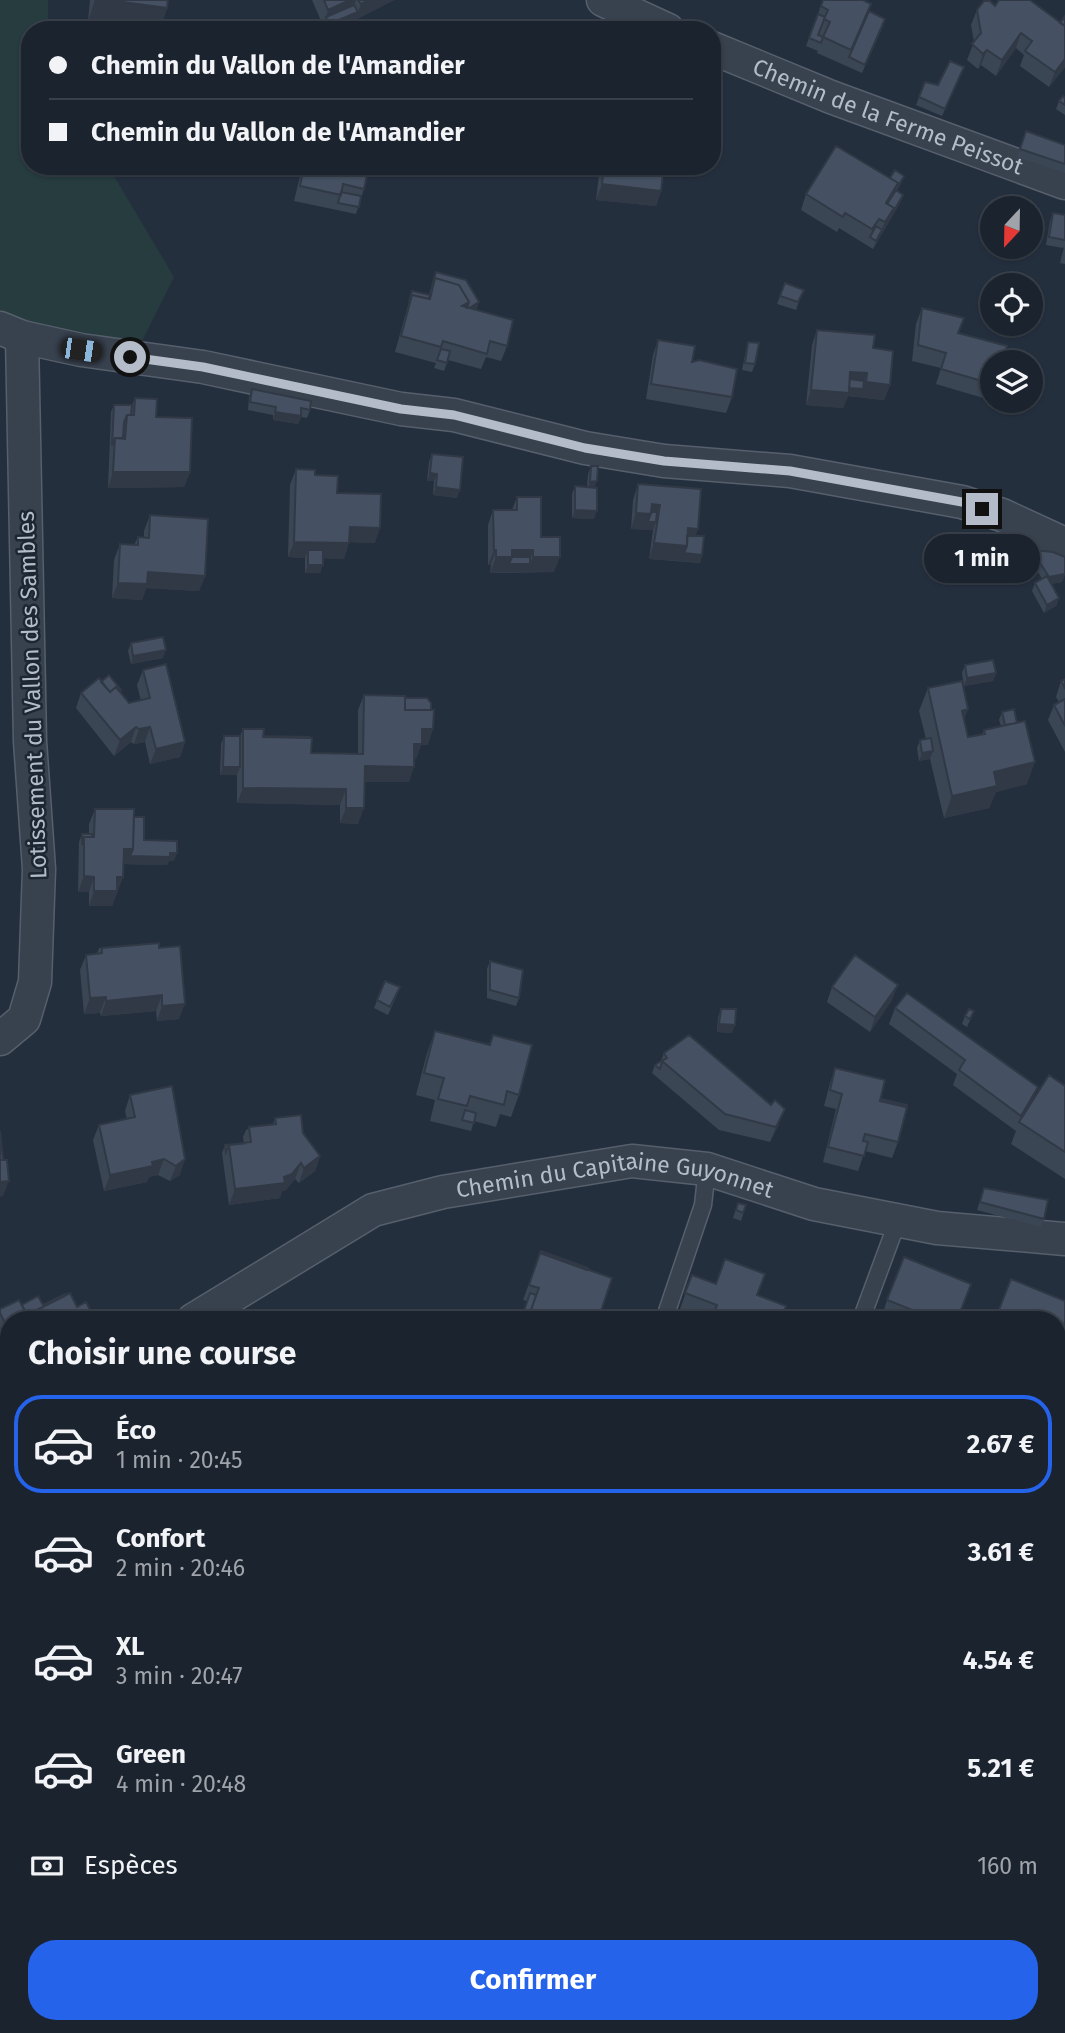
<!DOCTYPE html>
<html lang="fr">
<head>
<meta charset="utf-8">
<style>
  body { margin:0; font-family:"Fira Sans",sans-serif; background:#242b36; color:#f1f3f6; height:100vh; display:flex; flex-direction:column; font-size:26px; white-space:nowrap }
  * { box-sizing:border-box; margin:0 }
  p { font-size:23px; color:#a0a4aa }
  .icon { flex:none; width:38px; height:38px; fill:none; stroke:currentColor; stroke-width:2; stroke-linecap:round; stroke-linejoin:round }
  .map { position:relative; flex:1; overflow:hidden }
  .sheet { position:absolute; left:0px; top:1311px; width:1066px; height:723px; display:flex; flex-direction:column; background:#1b232e; border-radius:28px 28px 0 0; box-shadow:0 2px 5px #0004,0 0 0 2px #39404a }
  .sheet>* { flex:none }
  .hud { position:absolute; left:21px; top:21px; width:700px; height:154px; border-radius:28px; box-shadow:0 2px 5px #0004,0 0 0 2px #39404a; display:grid; align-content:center; height:154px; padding:0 28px; background:#1b232e }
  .needle { width:46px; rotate:202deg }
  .tools { position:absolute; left:980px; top:196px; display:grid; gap:14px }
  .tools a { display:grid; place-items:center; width:63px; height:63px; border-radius:50%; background:#1b232e; box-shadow:0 2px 5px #0004,0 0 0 2px #39404a; font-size:35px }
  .end { position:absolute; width:32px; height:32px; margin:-16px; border:9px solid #b4bcc9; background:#111; box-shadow:0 0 0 4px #111 }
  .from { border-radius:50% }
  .bubble { position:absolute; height:49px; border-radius:24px; background:#1b232e; box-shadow:0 2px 5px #0004,0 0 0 2px #39404a; font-size:23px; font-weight:700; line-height:49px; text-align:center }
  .car { position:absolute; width:21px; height:42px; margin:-21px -10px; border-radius:9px; box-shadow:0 0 5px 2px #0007; background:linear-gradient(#222 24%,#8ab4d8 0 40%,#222 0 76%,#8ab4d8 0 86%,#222 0) }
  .hud b { display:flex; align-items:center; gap:24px; height:66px; font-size:26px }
  .hud b+b { border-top:2px solid #39404a }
  .hud i { width:18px; height:18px; background:#f1f3f6 }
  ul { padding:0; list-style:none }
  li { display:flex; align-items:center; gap:21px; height:98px; margin:0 14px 10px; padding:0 14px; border:4px solid transparent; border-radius:28px }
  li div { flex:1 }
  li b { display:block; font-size:26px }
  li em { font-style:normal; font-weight:700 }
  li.on { border-color:#2563eb }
  li>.icon { width:63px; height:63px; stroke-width:1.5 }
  h2 { padding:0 28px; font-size:32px; line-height:84px }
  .pay { display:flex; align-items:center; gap:18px; height:77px; padding:0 28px; font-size:26px }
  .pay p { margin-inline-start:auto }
  .button { display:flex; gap:14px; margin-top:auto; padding:14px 28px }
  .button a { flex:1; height:80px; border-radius:28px; background:#2563eb; color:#fff; font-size:28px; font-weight:700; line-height:80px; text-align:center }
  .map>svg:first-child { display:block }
  .green { fill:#263c3f }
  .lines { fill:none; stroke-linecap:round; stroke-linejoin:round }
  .lane-casing { stroke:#565f6c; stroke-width:19 }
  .street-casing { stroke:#565f6c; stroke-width:35 }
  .lane { stroke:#38414e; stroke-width:16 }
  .street { stroke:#38414e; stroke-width:32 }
  .wall { fill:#3b4654 }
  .shaded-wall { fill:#303945 }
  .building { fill:#455162; stroke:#303945; stroke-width:2 }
  .route { stroke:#b4bcc9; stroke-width:9 }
  .labels { text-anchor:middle; stroke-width:5; stroke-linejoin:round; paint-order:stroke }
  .street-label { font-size:23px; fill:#b4bcc9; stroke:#1d2633 }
</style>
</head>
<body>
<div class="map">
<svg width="1065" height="2033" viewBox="0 0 1065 2033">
  <rect width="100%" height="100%" fill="#242f3e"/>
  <path class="green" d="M0,0H48V30H30V166H108L174,277L135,355L0,315Z"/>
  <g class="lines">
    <g class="lane-casing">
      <path id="lane" d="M664,1320L703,1205L707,1169
        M861,1320L898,1220"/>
    </g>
    <g class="street-casing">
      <g id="street">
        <path d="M603,0L668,30"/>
        <path id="s1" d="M712,48L831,97L1065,183"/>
        <path d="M0,328L22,337L81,350L203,367L401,409L454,415L585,448L664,461L790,471L962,502L1002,515L1065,544"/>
        <path d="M0,1039L24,1019L35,982L39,869L30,741L22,337"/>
        <path id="s2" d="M193,1320L373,1210L443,1192L632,1161L707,1169L814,1204L937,1228L1065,1239"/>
        <path d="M0,1439L9,1433"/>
        <path d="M1057,1916L1065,1920"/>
        <path d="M171,2033L190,2025"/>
        <path d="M443,2033L446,2025"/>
      </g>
    </g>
    <use href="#lane" class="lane"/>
    <use href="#street" class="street"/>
  </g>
  <path class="wall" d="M90,0H168L167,8L160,30L88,21Z
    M312,0H394L355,20L331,30H325Z
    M823,0L869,11L883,26L862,73L817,53L818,51L806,46Z
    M984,1L1065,67L1049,87L1020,66L1024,55L1016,48L996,76L981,65L978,69L967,60L974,42L971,25L977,10Z
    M964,67L942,116L916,105L925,82L938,85Z
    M1065,98V115L1056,109L1059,101Z
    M1026,131L1065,145V173L1017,157Z
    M286,166H369L364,189L356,214L294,201L300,176Z
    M600,166H664L661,191L656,206L596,200Z
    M904,176L897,191L903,195L900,203L873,249L839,228L837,232L801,210L806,194Z
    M1053,213L1065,215V264L1060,263L1064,247L1063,248L1046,245L1050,221Z
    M1031,224L1037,239L1034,247L1031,246Z
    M436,272L479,302L476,310L507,346L501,361L486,357L481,369L448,360L444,371L434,368L436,363L395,352L412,291L429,295Z
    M785,283L803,290L796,310L777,304Z
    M922,308L964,318L959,333L992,362V394L990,400L936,384L941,368L912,361L916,324Z
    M817,330L873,348L890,385L884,400L848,396L843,408L806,405L812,345Z
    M658,340L692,362L732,397L726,413L646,399L653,355Z
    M748,342L755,364L752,372L742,370L746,350Z
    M252,389L310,410L307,418L301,417L298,424L273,420V415L248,410L249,397Z
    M135,398L156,417L190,472L184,487L108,488L111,412L114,405H132Z
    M432,454L457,498L433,495L434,481H427L429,462Z
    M591,466L594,519L572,518V494L575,486L587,487L588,474Z
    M296,469L315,475L337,493L375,543L349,542L344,559L323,558L320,573H305V558L288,557L290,485Z
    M638,484L696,536L702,555L700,563L649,559L653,530L631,529L633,500Z
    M517,497L541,537L554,572L490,573L491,565H488V525L493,510H512Z
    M150,515L205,576L199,591L146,588L142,600L112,598L114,560L120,544L134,545L138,537L144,538V531Z
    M1032,550L1065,574L1062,582L1051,584L1059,598L1056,606L1044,613L1032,591L1035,583L1042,579L1030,558Z
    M131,643L163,658L131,664L128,651Z
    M965,665L996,673L993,681L964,686L962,673Z
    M143,670L185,742L180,757L150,764L145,742L134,744L131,742L114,756L76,708L81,693L101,682L120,692L129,703L141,701L137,685Z
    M1065,679V752L1048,720L1054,705L1059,702L1056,697L1061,681Z
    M928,688L968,709L964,719L968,737L982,734L984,730L1001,726L999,720L1002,712L1027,784L996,792L989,808L944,818L930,759L919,761L917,748L920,740L926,739L919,711Z
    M364,695L405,698L428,745H421L416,759H414L409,782H364L358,824L340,823V805L237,803V775H220L221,744L224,736H240L243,729L311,753L358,754V710Z
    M95,809L134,817L144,840L174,861H169L167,865L123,864V877L112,906H89V892H78L79,842L82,834H89V824Z
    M99,948H159L179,1019L157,1021L156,1011L101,1016L100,1013L84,1014L80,970L86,955L97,954Z
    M490,961L519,998L516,1006L487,998V969Z
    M385,981L397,995L388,1015L374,1008Z
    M832,987L892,1000L870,1032L827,1002Z
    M895,1008L1032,1101L1065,1086V1179L1011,1144L1016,1131L953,1085L957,1074L889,1024Z
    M721,1009L732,1033L717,1032L718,1017Z
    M974,1011L967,1027L962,1024L965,1016Z
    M435,1031L489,1044L493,1035L519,1095L511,1117L500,1114L496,1127L474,1121L471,1131L430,1121L435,1100L416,1095L427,1053Z
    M664,1053L779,1124L770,1142L719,1130L652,1073L655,1065L661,1061Z
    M835,1068L881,1099L898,1142L892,1158L865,1151L858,1171L823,1162L836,1109L824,1106L830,1083Z
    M172,1086L180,1175L170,1181L158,1175L149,1177L147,1182L104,1191L93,1140L99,1125L127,1119L125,1111L130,1095Z
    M275,1118L303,1133L320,1156L315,1171L299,1183L295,1179L286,1190L282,1191L280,1198L229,1205L222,1153L225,1145L244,1143L243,1137L246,1130L248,1129L249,1127L273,1124Z
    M984,1188L1044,1219L1041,1227L977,1210Z
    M738,1203L746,1205L741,1221L733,1218Z
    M541,1251L587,1270L598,1320H520L527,1301L523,1300Z
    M692,1275L716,1284L757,1295L784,1311L807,1320H709L680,1309Z
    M887,1300L957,1320H891L882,1316Z
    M22,1305H43L77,1307L9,1320V1358L0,1340V1309Z
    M1057,1708L1065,1767L1057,1780Z
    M1057,1826L1065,1827V1879L1057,1874Z
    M1061,1953L1065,2033H1035L1038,2025H1057V1964Z
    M272,2025H335L328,2032L274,2027Z
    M348,2025H365L358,2033Z
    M670,2025H735L727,2033H678Z
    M899,2025H914L912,2029Z
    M967,2025H1009L1006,2033H972L965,2030Z"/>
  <path class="shaded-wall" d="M95,0H108L167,8L160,30H154L88,21Z
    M350,0H356L351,12L326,17L328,10Z
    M369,0H394L355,20L331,30H327L329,24L358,12L361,4Z
    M1021,33L1016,48L996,76L1002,60Z
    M987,50L981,65L978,69L983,54Z
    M1065,59V67L1049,87L1055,72Z
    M904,176L901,184L885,212L886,203L898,183Z
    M602,184L661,191L656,206L596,200Z
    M903,195L900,203L873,249L885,222Z
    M469,302H479L476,310L462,306Z
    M850,372L867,373L861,389H863L866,382L890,385L884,400L848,396L843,408L806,405L811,390Z
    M275,412L301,416L298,424L273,420Z
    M113,472H190L184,487L108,488Z
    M430,473L437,474L434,481H427Z
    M597,481L594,489L587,490L590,482Z
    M436,487L460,490L457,498L433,495Z
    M652,504L660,505L654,520L656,522L653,530L631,529L636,513Z
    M575,510L597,511L594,519L572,518Z
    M350,527L380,528L375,543L344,542Z
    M688,528L698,529L693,544H685Z
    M294,542L349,543L344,559L308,558V550L305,558L288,557Z
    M654,543L687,546L681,561L649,559Z
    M494,550H496L491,565H488Z
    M512,550H533L528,564H530L533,557H560L554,572H506L509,564L506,572L490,573L496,557Z
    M684,553L702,555L700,563L681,561Z
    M308,565H323L320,573H305Z
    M148,572L205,576L199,591L146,588L142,600L112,598L118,583Z
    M1065,574L1062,582L1046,585L1049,577Z
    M1059,598L1056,606L1044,613L1047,605Z
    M166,650L163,658L131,664L133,656Z
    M996,673L993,681L964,686L967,678Z
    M968,709L960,731L962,711Z
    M136,727L131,742L114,756L120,740Z
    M150,727L145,742L134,744L139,729Z
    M422,729H433L428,745H421L416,759H409L414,744Z
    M185,742L180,757L150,764L156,749Z
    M933,751L930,759L919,761L922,753Z
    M1035,762L1027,784L996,792L989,808L944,818L952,796L994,772Z
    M365,766L414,767L409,782H359Z
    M223,767H240L237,775H220Z
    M243,788L346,789L340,805L237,803Z
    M346,808H364L358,824L340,823Z
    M124,849H133L177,853L174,861H169L167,865L118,864Z
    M84,876L94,877L89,892H78Z
    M117,877H123L112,906H89L94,891Z
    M898,985L892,1000L870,1032L875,1017Z
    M162,995L156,1011L101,1016L106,1001Z
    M106,997L100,1013L84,1014L90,998Z
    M185,1004L179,1019L157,1021L162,1006Z
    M719,1024L735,1025L732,1033L717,1032Z
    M1038,1087L1032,1102L1019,1122L1021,1116Z
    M785,1109L779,1124L770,1142L776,1127Z
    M320,1156L315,1171L299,1183L304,1168Z
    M164,1159L158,1175L149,1177L147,1182L104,1191L110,1175Z
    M185,1159L180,1175L170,1181L176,1166Z
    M301,1163L295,1179L286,1190L282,1191L280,1198L229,1205L235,1189L284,1177Z
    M9,1181L3,1196L0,1197V1182Z
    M1065,1760V1767L1057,1780L1062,1766Z
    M327,2025H335L327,2033H324Z
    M726,2025H735L727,2033H718Z"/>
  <path class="building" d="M108,0H168L167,8Z
    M324,0H350L328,10Z
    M358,0H369L361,4Z
    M823,0H863L871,4L851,50L823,37L830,22L824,19L828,10L821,6Z
    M999,0H1030L1065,26V59L1055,72L1025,51L1032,41L1021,33L1002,60L987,50L983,54L972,44L981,33L977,10L984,1H990L995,6Z
    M354,5L358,12L329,24L326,17Z
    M869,11L885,19L865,65L849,57Z
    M818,14L825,17L818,35L823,37L821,43L809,38Z
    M1065,16V26L1060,23Z
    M590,25L612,28L611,30H589Z
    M950,61L964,67L945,109L919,97L925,82L938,85Z
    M1063,96L1065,98V105L1059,101Z
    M1026,131L1065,145V164L1020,149Z
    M836,146L898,183L886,203L894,208L885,222L879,219L872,229L845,213L843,217L806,194Z
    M304,166H369L364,189L343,184L341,195L300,186Z
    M604,166H664L661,191L602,184Z
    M895,170L904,176L896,190L898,183L890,178Z
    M896,190L903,195L891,216L894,208L887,204Z
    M341,192L361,196L359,207L338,203Z
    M1053,213L1065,215V240L1049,237Z
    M1031,224L1040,227L1037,239L1031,238Z
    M876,226L882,230L876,241L870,237Z
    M436,272L466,280L479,302L469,308H467L469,302L459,285L435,278L432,286Z
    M435,278L459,285L469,302L462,306L513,320L507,346L490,341L487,354L443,341L441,347L401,336L412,295L430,299Z
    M785,283L804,290L798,302L780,296Z
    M412,291L430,295L429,299L412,295L409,302Z
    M922,308L964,318L958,333L1007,346L1002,362H992V384L941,369L946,353L918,345Z
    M817,330L875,335L873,348L893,351L890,385L866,382L867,373L850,372L849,393L811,390Z
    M658,340L695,346L692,362L699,360L737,369L732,397L651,384Z
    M748,342L759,343L755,364L745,363Z
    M441,349L450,351L447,363L437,360Z
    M850,379L864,381L863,389L849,388Z
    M252,389L311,401L310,410L301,408V416L275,412L276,407L250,402Z
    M135,398L157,399L156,417L192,418L190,472H113L115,438L125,439L127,415H134Z
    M114,405H132L131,415H127L124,422L123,438H115L112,446Z
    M432,454L463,457L460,490L436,487L437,474L430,473Z
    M591,466H598L597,481L590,482Z
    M296,469L315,470V475L338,476L337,493L381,494L380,528L350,527L349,543L294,542Z
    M638,484L701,489L698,529L688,528L687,546L654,543L660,505L652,504L651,514L636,513Z
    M575,486L597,488V511L575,510Z
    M517,497H541V537H560V557H533V550H512V557H496V550H494L493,510H517Z
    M651,512H657L656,522H648Z
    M150,515L208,519L205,576L148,572L147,584L118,583L120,544L138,545V537L149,538Z
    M687,536H704L702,555L684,553L687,546Z
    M308,550H323V565H308Z
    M1032,550L1053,552L1065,557V574L1049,577Z
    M512,557H530V564H509Z
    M1047,576L1059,598L1047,605L1035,583Z
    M163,637L166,650L133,656L131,643Z
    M993,660L996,673L967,678L965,665Z
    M166,664L185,742L156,749L150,727L139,729L136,727L120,740L81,693L99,678L110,692L116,687L129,703L150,698L143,670Z
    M109,675L121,690L119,691L116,687L110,692L101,682Z
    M1065,679V688L1061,681Z
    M962,681L968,709L962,711L968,737L985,734L984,730L1025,721L1035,762L994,772L997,786L952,796L928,688Z
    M364,695L405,696V710H434L433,729H422V744H414V767L365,766L364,808H346V789L243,788V729H264L263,737L312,738L311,753L363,754Z
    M405,698H427L431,703V710H405Z
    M1065,699V726L1054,705Z
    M1014,709L1017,723L1005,725L1002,712Z
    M224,736H240V767H223Z
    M263,736L309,737V738L263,737Z
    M931,738L933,751L922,753L920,740Z
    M95,809H134L133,849H124L123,877H117V891H94V877L84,876V837H94Z
    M134,817H144V840L177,841V853H170V857L130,856L133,849Z
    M82,834H92V837H84L82,845Z
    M159,943V948L180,946L185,1004L162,1006V995L106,1001V997L90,998L86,955L102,953V948Z
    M855,955L898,985L875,1017L832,987Z
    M490,961L523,970L519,998L490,990Z
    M385,981L400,987L390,1007L377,1000Z
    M907,993L1038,1087L1021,1116L959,1070L965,1060L895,1008Z
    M721,1009H736L735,1025L719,1024Z
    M969,1009L974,1011L970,1019L965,1016Z
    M435,1031L490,1045L493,1035L532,1045L519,1095L507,1091L504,1105L470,1096L467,1106L438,1099L444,1078L424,1073Z
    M689,1035L771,1105L775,1100L785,1109L776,1127L725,1114L662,1061L667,1058L664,1053Z
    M661,1061L662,1062L660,1069L655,1065Z
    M835,1068L885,1080L880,1101L907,1107L898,1142L865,1134L863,1141L868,1142L864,1156L828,1147L842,1094L830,1090Z
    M1049,1075L1065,1086V1152L1019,1122Z
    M172,1086L185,1159L176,1166L164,1159L152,1162L153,1166L110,1175L99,1125L135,1117L130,1095Z
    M881,1099L907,1105L906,1107L880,1101Z
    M465,1110L476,1113L474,1123L462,1120Z
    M301,1115L303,1133L320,1156L304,1168L301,1163L292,1174L284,1177L285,1183L235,1189L229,1145L251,1142L249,1127L276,1124L275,1118Z
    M0,1131L3,1160H0Z
    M248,1143L229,1145L226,1152L225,1145Z
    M0,1160H7L9,1181L0,1182Z
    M984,1188L1048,1200L1044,1219L980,1202Z
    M738,1203L746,1205L743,1213L736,1210Z
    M541,1251L588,1268L587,1270L540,1253L537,1261Z
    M540,1253L612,1278L598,1320H541L529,1315L539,1288L529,1285Z
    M904,1257L971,1284L957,1320H937L887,1300Z
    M725,1259L765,1274L757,1295L786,1306L784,1311L807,1320H711L717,1305L685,1293L692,1275L716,1284Z
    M1011,1279L1065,1301V1322L1057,1343V1320H995Z
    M70,1293L77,1307L86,1302L95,1320H9V1331L0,1313V1309L19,1300L27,1315Z
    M530,1293L536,1295L528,1320H521Z
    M65,1294V1296L27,1315L22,1305L38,1296L43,1305Z
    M1057,1708L1065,1713V1760L1062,1766L1057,1763Z
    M1058,1823L1065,1827V1860L1057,1856V1826Z
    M1061,1953L1065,1955V2033L1040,2025H1057V1972L1059,1966L1057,1964Z
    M276,2025H319L329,2033H269Z
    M490,2025H532L549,2033H485Z
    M533,2025H551L548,2032Z
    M646,2025H661L670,2033H638Z
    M691,2025H726L718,2033H700Z"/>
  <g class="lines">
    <path class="route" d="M130,357L203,367L401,409L454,415L585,448L664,461L790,471L962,502L982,509"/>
  </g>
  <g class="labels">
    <g class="street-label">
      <text dy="8" stroke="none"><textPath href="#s1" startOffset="189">Chemin de la Ferme Peissot</textPath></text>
      <text transform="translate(32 695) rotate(-92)" y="8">Lotissement du Vallon des Sambles</text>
      <text dy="8" stroke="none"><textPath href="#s2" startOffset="458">Chemin du Capitaine Guyonnet</textPath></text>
    </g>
  </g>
</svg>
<div class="tools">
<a><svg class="needle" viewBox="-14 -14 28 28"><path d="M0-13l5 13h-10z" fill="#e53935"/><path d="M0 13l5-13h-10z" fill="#a0a4aa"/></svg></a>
<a><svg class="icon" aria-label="locate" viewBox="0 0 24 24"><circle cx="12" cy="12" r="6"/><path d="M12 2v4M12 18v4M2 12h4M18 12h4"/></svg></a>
<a><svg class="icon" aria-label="layers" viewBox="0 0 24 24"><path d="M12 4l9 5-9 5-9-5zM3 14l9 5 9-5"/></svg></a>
</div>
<i class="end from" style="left:130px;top:357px"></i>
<i class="end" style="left:982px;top:509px"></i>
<div class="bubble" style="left:924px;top:534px;width:116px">1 min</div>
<i class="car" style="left:81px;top:350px;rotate:98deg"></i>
<div class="hud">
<b><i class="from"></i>Chemin du Vallon de l'Amandier</b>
<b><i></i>Chemin du Vallon de l'Amandier</b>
</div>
<section class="sheet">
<h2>Choisir une course</h2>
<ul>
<li class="on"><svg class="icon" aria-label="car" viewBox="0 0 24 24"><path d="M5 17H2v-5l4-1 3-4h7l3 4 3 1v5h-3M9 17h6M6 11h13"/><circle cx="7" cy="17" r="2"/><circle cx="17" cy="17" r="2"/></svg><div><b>Éco</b><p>1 min · 20:45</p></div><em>2.67 €</em></li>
<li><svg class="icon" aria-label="car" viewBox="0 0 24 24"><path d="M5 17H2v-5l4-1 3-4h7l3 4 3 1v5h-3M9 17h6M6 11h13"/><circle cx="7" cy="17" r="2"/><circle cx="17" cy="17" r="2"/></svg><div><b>Confort</b><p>2 min · 20:46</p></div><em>3.61 €</em></li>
<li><svg class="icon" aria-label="car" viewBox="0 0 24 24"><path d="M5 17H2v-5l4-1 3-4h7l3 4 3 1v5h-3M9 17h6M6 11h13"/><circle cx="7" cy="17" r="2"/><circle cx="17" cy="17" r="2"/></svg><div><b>XL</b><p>3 min · 20:47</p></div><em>4.54 €</em></li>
<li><svg class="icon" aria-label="car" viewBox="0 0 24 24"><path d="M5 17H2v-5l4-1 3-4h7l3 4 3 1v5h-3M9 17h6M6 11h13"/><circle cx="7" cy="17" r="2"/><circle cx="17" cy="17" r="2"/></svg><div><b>Green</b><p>4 min · 20:48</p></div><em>5.21 €</em></li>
</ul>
<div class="pay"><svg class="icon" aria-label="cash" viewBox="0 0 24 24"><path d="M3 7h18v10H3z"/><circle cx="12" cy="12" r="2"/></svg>Espèces<p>160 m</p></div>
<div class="button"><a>Confirmer</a></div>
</section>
</div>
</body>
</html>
